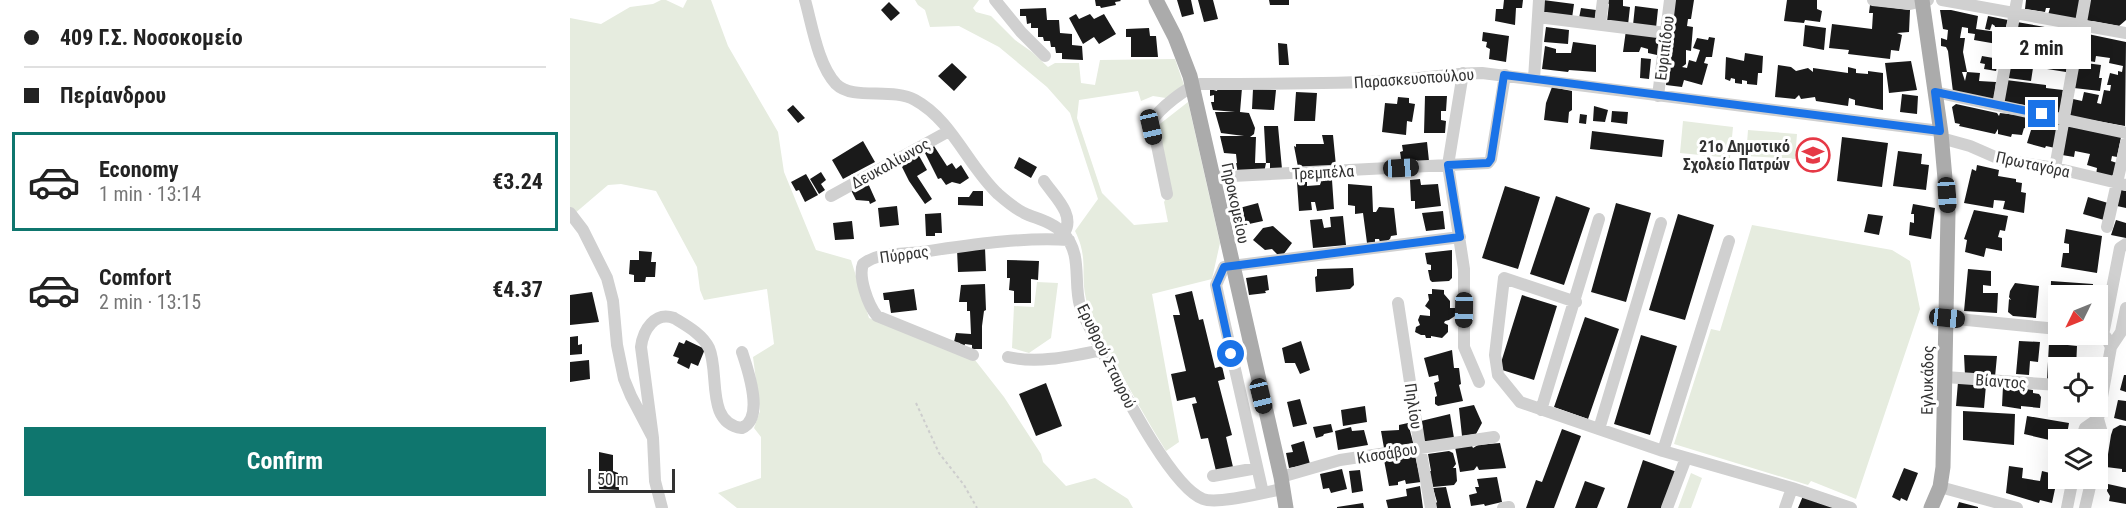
<!DOCTYPE html>
<html lang="en">
<head>
<meta charset="utf-8">
<style>
  body { margin:0; font-family:"Roboto Condensed",sans-serif; background:#f6f6f6; color:#222; height:100vh; display:flex; flex-direction:column; font-size:22px; white-space:nowrap }
  * { box-sizing:border-box; margin:0 }
  p { font-size:20px; color:#767676 }
  .icon { flex:none; width:33px; height:33px; fill:none; stroke:currentColor; stroke-width:2; stroke-linecap:round; stroke-linejoin:round }
  .map { position:relative; flex:1; overflow:hidden }
  .side { display:flex; flex-direction:column; background:#fff; width:570px }
  .side>* { flex:none }
  .guide { display:grid; align-content:center; height:132px; padding:0 24px; background:#fff }
  .needle { width:39px; rotate:227deg }
  .buttons { position:absolute; left:1478px; top:285px; display:grid; gap:12px }
  .buttons a { display:grid; place-items:center; width:60px; height:60px; border-radius:0px; background:#fff; box-shadow:0 6px 24px #0002; font-size:30px }
  .scale { position:absolute; left:18px; bottom:15px; width:87px; box-sizing:border-box; padding-left:6px; border:3px solid #333; border-top:0; font-size:16px; line-height:21px; white-space:nowrap; color:#333; -webkit-text-stroke:4px #fff; paint-order:stroke }
  .end { position:absolute; width:27px; height:27px; margin:-14px; border:8px solid #1a73e8; background:#fff; box-shadow:0 0 0 3px #fff }
  .from { border-radius:50% }
  .bubble { position:absolute; height:42px; border-radius:0px; background:#fff; box-shadow:0 6px 24px #0002; font-size:20px; font-weight:700; line-height:42px; text-align:center }
  .car { position:absolute; width:18px; height:36px; margin:-18px -9px; border-radius:8px; box-shadow:0 0 4px 2px #0007; background:linear-gradient(#222 24%,#8ab4d8 0 40%,#222 0 76%,#8ab4d8 0 86%,#222 0) }
  .guide b { display:flex; align-items:center; gap:21px; height:57px; font-size:22px }
  .guide b+b { border-top:2px solid #e0e0e0 }
  .guide i { width:15px; height:15px; background:#222 }
  ul { padding:0; list-style:none }
  li { display:flex; align-items:center; gap:18px; height:99px; margin:0 12px 9px; padding:0 12px; border:3px solid transparent; border-radius:0px }
  li div { flex:1 }
  li b { display:block; font-size:22px }
  li em { font-style:normal; font-weight:700 }
  li.active { border-color:#0f766e }
  li>.icon { width:54px; height:54px; stroke-width:1.5 }
  .primary-button { display:flex; gap:12px; margin-top:auto; padding:12px 24px }
  .primary-button a { flex:1; height:69px; border-radius:0px; background:#0f766e; color:#fff; font-size:24px; font-weight:700; line-height:69px; text-align:center }
  main { display:flex; flex:1; min-height:0 }
  .map>svg:first-child { display:block }
  .green { fill:#e6ecdf }
  .building { fill:#1a1a1a }
  .lines { fill:none; stroke-linecap:round; stroke-linejoin:round }
  .path { stroke:#cdcdcd; stroke-width:2; stroke-dasharray:3 3; stroke-linecap:butt }
  .minor { stroke:#d0d0d0; stroke-width:12 }
  .major { stroke:#ababab; stroke-width:15 }
  .route { stroke:#1a73e8; stroke-width:8 }
  .labels { text-anchor:middle; stroke-width:6; stroke-linejoin:round; paint-order:stroke }
  .street-label { font-size:16px; fill:#333; stroke:#fff }
  .poi-label { font-size:16px; font-weight:bold; fill:#333; stroke:#fff; text-anchor:end }
</style>
</head>
<body>
<main>
<section class="side">
<div class="guide">
<b><i class="from"></i>409 Γ.Σ. Νοσοκομείο</b>
<b><i></i>Περίανδρου</b>
</div>
<ul>
<li class="active"><svg class="icon" aria-label="car" viewBox="0 0 24 24"><path d="M5 17H2v-5l4-1 3-4h7l3 4 3 1v5h-3M9 17h6M6 11h13"/><circle cx="7" cy="17" r="2"/><circle cx="17" cy="17" r="2"/></svg><div><b>Economy</b><p>1 min · 13:14</p></div><em>€3.24</em></li>
<li><svg class="icon" aria-label="car" viewBox="0 0 24 24"><path d="M5 17H2v-5l4-1 3-4h7l3 4 3 1v5h-3M9 17h6M6 11h13"/><circle cx="7" cy="17" r="2"/><circle cx="17" cy="17" r="2"/></svg><div><b>Comfort</b><p>2 min · 13:15</p></div><em>€4.37</em></li>
</ul>
<div class="primary-button"><a>Confirm</a></div>
</section>
<div class="map">
<svg width="1556" height="508" viewBox="0 0 1556 508">
  <rect width="100%" height="100%" fill="#fff"/>
  <path class="green" d="M91,0H96L113,8L117,0H141L158,46L208,132L214,172L246,250L281,260L299,318L405,360L434,397L471,454L473,462L496,486L525,478L558,499L563,508H167L148,493L191,478V437L184,428L190,411L183,357L204,344L197,289L134,300L130,290L127,267L86,191L51,184L38,185L4,214L0,210V18L31,24L60,7L83,4Z
    M345,0H409L403,8L406,12L421,16L445,40L462,52L478,67L485,63H509L511,83L525,85L530,60L605,59L614,85L596,98L583,96L571,101L568,91L509,100L507,118L532,193L564,225L598,222L594,202L600,191L586,127L618,102L650,243L642,279L582,294L609,442L596,451C577,421 560,390 543,358C533,340 521,320 516,299C510,273 519,259 505,231L528,199L500,113L477,87L429,47L389,26L360,27L355,10L348,5Z
    M1113,121L1163,127L1160,158L1110,153Z
    M1178,130L1227,134L1225,159L1176,156Z
    M1182,225L1322,250L1340,261L1350,309L1286,499L1241,481L1238,485L1104,444L1141,329L1150,331Z
    M467,282L488,283L481,338L459,353L442,348L444,306L464,307Z
    M1121,473L1132,478L1121,508H1108Z"/>
  <path class="building" d="M525,0H550L551,1L545,2L546,5L531,8L530,6H526Z
    M607,0H621L624,14L612,17Z
    M628,0H643L648,19L634,22Z
    M699,0H719V5H700Z
    M934,0H953L952,8H946L945,25L925,21L926,9H933Z
    M973,0L1004,4L1002,18L972,13Z
    M1036,0H1053V6L1060,7L1058,25L1037,22L1039,4L1036,3Z
    M1105,0H1124L1121,19H1118L1117,26L1123,27L1121,51L1116,50V64L1112,67L1117,68L1119,60L1126,62L1130,50L1123,48L1127,38L1138,40L1139,37L1145,38L1142,57H1136L1134,63L1138,64L1132,85L1114,80L1112,87L1096,85Z
    M1217,0H1247V9L1252,11L1250,22L1235,20L1234,23L1214,21Z
    M1456,0H1510L1506,20L1478,15L1480,8H1476L1475,12L1455,9Z
    M1519,0H1556V20L1549,26L1516,20Z
    M319,2L330,13L321,21L311,10Z
    M1300,5L1340,10L1339,32L1327,33L1332,35L1329,51L1321,50L1320,59L1278,54L1279,50L1259,48L1262,24L1302,29L1303,13H1299Z
    M1065,6L1088,9L1086,28L1063,25Z
    M476,8L477,20H489L490,33L502,34V45L512,46L513,60L492,59V53H486L485,47H481L480,41H474L473,37H468V28H461V23L457,24L456,16H450V9Z
    M1011,8L1026,10L1025,20L1009,18Z
    M1370,10H1381L1408,16L1406,29L1427,32L1424,31L1425,26L1422,24L1420,30L1415,29L1418,16L1438,20L1432,40L1428,39L1427,44L1404,40L1405,34L1398,33V28L1392,27L1390,38H1395L1393,52L1397,72H1392L1395,81L1397,72L1410,73L1409,81L1426,82L1424,99L1383,92L1378,51L1376,47L1371,46V38L1377,40L1378,30L1373,29Z
    M506,14L509,19L520,14L524,19L534,14L546,34L529,44L524,37L513,44L499,18Z
    M1447,22L1503,32L1496,72L1477,69L1479,54L1463,50L1462,59L1467,60L1466,68H1463L1461,81L1438,78Z
    M1235,25L1256,28L1254,50L1233,46Z
    M976,27L999,30L998,44L974,42Z
    M579,28L580,36H586L588,57H561V37H556V29Z
    M1056,30L1089,35L1087,55L1078,53V49L1071,47L1069,52H1053Z
    M913,32L939,36L936,62L919,59L920,49L916,47L917,42L912,41Z
    M1513,33L1556,42L1555,126L1499,116L1503,99L1512,101L1514,92L1529,95L1527,103L1531,104L1534,90L1540,91L1541,85H1537L1540,73L1548,75V71L1552,72L1553,66L1539,63L1540,58L1526,56L1525,62L1508,59Z
    M1003,42L1026,45V72L999,70L998,72L972,69L975,46L986,49V53H1001Z
    M708,43L717,44L719,65H709Z
    M1175,53L1193,56L1192,73H1188L1187,85L1177,84V81L1172,80V84L1165,83V79L1161,78L1160,81L1155,79L1156,57L1174,61Z
    M1412,56L1429,59L1426,71L1414,69L1415,64L1410,63Z
    M1071,58L1081,59L1079,79L1070,78Z
    M1341,61L1347,90L1319,93L1315,63Z
    M1508,62L1531,65L1529,78H1532L1530,91L1504,88Z
    M382,63L397,77L384,91L368,76Z
    M1208,65L1221,67L1226,71L1238,68L1243,72V68L1278,73V67L1286,69V73L1298,74V71L1313,73V110L1285,105V100L1279,98L1278,106L1246,101L1245,97L1231,99L1229,95L1225,99L1205,97Z
    M1436,80L1476,85V88L1493,90L1490,114L1461,108V106L1433,102Z
    M648,87L672,88L670,112L679,113L685,128L684,134L680,137H686L685,163H696L694,173H665L663,164L667,163L666,154L654,153L650,136H674L651,133L645,112H665L643,110L641,102H644V95L640,96V89L647,91Z
    M982,87L1002,91V110L999,112L998,123L974,120L976,103Z
    M683,89L706,90L704,110L682,109Z
    M726,92L747,93L745,121H724Z
    M1332,94L1348,96L1347,114L1330,112Z
    M855,96H877L876,111H871V120L876,121L875,133H854Z
    M828,97L839,98V103L845,104L842,122L837,121L836,135L812,132L815,103L827,104Z
    M1386,104L1427,113L1429,116L1430,113L1463,117V120L1476,122L1477,120L1490,123L1485,148L1476,146L1475,148L1457,143L1461,130L1454,128L1452,135L1442,134L1441,137L1428,134V129L1425,134L1389,126L1390,124L1385,123L1382,107Z
    M223,105L235,118L228,123L217,110Z
    M1024,106L1038,110L1035,122L1023,121Z
    M1042,111L1058,112L1057,124L1041,122Z
    M1010,114L1017,115L1016,124L1009,123Z
    M694,126H708L712,169H700V163H696Z
    M1498,126L1551,137L1547,157L1542,156L1541,161L1547,163L1543,179L1526,175L1527,168L1517,165L1520,154L1505,151L1504,157L1492,155Z
    M1022,131L1094,140L1092,157L1020,149Z
    M752,135H763L766,166L728,167L724,146L726,147V144H754Z
    M1272,137L1318,143L1312,187L1267,181Z
    M293,141L305,162L273,179L262,160Z
    M857,142L859,161L847,163V160L832,164L830,152L833,151L832,145Z
    M364,146L377,166L382,163L386,169L391,165L399,178L390,184L382,182L376,185L371,178L368,179L355,153Z
    M1328,151L1352,154L1351,164L1359,165L1356,190L1323,186Z
    M347,152L357,170L347,176L362,199L355,204L339,181L329,161Z
    M449,157L467,167L461,178L444,168Z
    M1407,165L1429,170L1428,176L1446,179V182L1452,183L1451,192L1456,193L1454,213L1433,209L1435,201L1424,200L1423,208L1394,203L1402,169L1406,171Z
    M251,172L256,180L251,184L255,190L249,194L240,179Z
    M236,174L248,195L235,202L229,190L226,191L221,182Z
    M850,179L851,185L868,184L871,206L845,209V201H841L840,180Z
    M751,180H762L764,209L747,211L745,202H741L742,210L729,211L727,182H737V186L750,185Z
    M297,181L306,201L300,204L299,201L286,200L281,190Z
    M778,184L802,186L803,212H806L809,207L824,208L827,235L821,236L820,239L817,241L810,242L809,239H805V242L797,243L793,213L785,214V206L778,205Z
    M935,186L970,197L948,269L912,258Z
    M1551,190L1556,191V208L1547,206Z
    M403,191H413V206L388,205V197H399Z
    M986,196L1020,208L994,285L960,274Z
    M1518,197L1538,203L1534,220L1513,214Z
    M688,203L693,221L665,227L662,210Z
    M1046,203L1081,213L1056,302L1021,292Z
    M1343,204L1365,208L1361,239L1339,235L1340,222L1344,223V214H1341Z
    M327,206L329,225L310,227L308,208Z
    M1404,210L1438,216L1435,231L1430,230L1428,237L1432,238V251L1416,248L1414,257L1395,252L1397,240L1394,239Z
    M873,211L875,229L856,231L852,213Z
    M371,213L372,233H365V236H356L355,214Z
    M1108,214L1144,225L1115,320L1079,310Z
    M1298,214L1313,216L1309,235L1294,232Z
    M773,216L776,245L743,248L740,220L752,219L754,228L761,227L760,217Z
    M1546,220L1556,223V238L1541,235Z
    M282,221L284,239L265,240L263,223Z
    M703,226L722,243L713,255L709,256L702,249L695,250L683,240L693,228Z
    M1496,229L1532,236L1527,273L1491,267L1493,253H1499V244L1494,243Z
    M415,248L416,271L388,272L387,249Z
    M882,250V278L879,281L862,282L860,280L858,270H861V265L857,264L855,253Z
    M69,251L82,252L81,262H86L85,277H76L75,282H64V275L59,274L60,260H69Z
    M437,260L469,261L468,280L461,279V303H444V291L439,290L440,278H437Z
    M783,268L784,285L780,289L746,292L745,277L747,276V269Z
    M1398,269L1421,271V286L1413,285V293H1428L1427,313L1394,311Z
    M697,275L699,290L695,291L696,293L679,295L676,278Z
    M1481,281L1523,284V296H1488V322L1480,321Z
    M1445,283L1469,286L1466,318L1443,316L1438,312L1439,299L1441,300L1439,297L1440,291Z
    M415,284L416,310L414,311L412,326V349H402V345L395,344L394,347L390,346V343L384,342L386,333L401,334L400,311H397V302H389L391,285Z
    M344,289L347,310L321,313L319,300H314L313,293Z
    M862,289L874,290V294L880,301V308H885V316L879,320L875,321L874,323L878,325V332L872,338L861,336V338H856L855,335H851L845,332L846,327L850,325L848,320L850,315L860,316V310L855,306L859,300L858,294H862Z
    M622,291L629,320L633,319L645,368L652,366L655,379L648,381L662,435L656,437L663,467L646,471L638,438L631,439L622,404L627,403L625,397L607,401L601,374L616,371L603,315H610L605,295Z
    M22,292L29,322L0,325V295Z
    M952,295L987,306L964,380L929,369Z
    M1015,317L1049,329L1018,419L984,407Z
    M1071,335L1107,346L1080,435L1044,424Z
    M8,336V345L12,344V354L0,355V337Z
    M116,340L135,349L128,366L121,363L119,369L107,363L109,358L103,356L109,342L114,344Z
    M731,341L740,370L730,374L725,363H715L712,348Z
    M1449,341L1470,342L1468,362L1460,361L1459,375L1446,374Z
    M1479,343L1507,346L1506,368H1488V381L1477,380Z
    M882,350L884,368H889L891,384L889,385L893,401L868,406L865,404V397L867,396L864,383L869,381L868,375L859,377L854,358Z
    M1394,355L1427,356L1425,377L1395,375Z
    M19,360L20,379L0,382V362Z
    M1554,375H1556V392L1550,390Z
    M1388,382L1416,385L1414,408L1386,406Z
    M476,383L492,426L466,436L449,394Z
    M1433,386L1463,390V393L1469,394L1471,397L1470,408L1451,406V409L1432,406Z
    M730,399L737,424L723,427L717,402Z
    M1548,400L1556,401V421L1544,418Z
    M904,405L912,423L906,434L892,436L889,408Z
    M795,406L797,422L773,426L771,410Z
    M1393,411L1445,414L1444,445L1393,440Z
    M880,414L884,438L854,445L851,421Z
    M1457,416L1499,423L1496,440H1488V442L1454,434Z
    M838,423L844,446L823,449L822,446L814,448L811,431L829,430V425Z
    M761,424L763,432L754,434L753,436L746,438L743,427Z
    M1550,425L1556,426V472H1552V469L1536,467L1541,435L1543,429Z
    M781,427L782,431L794,430L798,445L768,450L765,431Z
    M992,429L1011,436L984,508H956L966,480L972,482Z
    M734,441L740,464L719,468L716,453L723,452L721,445Z
    M930,443L936,468L909,470L907,466L904,470L890,472L885,447L902,446L903,448L908,445Z
    M879,451L883,453L886,464L883,468H886L887,481L884,485L863,487L859,471H861L858,454Z
    M29,452L43,455V471L48,473L49,490L29,489Z
    M845,455L851,482L836,484L835,480L828,482V485L819,486L814,460Z
    M1073,460L1107,472L1094,508H1057Z
    M1439,466L1453,468L1452,478L1470,481L1472,471L1488,475L1482,503L1470,500L1469,503L1436,493Z
    M1334,468L1348,473L1337,501L1331,498L1330,501L1322,497Z
    M772,469L777,489L761,493L759,488L753,489L750,474Z
    M790,470L793,491L782,493L779,471Z
    M927,477L932,502L915,506L914,504L901,506L899,495L907,493L905,487H909L907,479Z
    M1015,481L1035,488L1027,508H1005Z
    M1538,484L1556,488V504L1539,501L1540,496L1537,491Z
    M850,486L853,508H818L816,500L837,496L836,489Z
    M876,487L881,508H866L865,504L867,502L863,488Z
    M1233,496L1265,508H1228Z
    M1389,502L1408,507V508H1387Z
    M793,503L794,508H767V507Z"/>
  <g class="lines">
    <path class="path" d="M346,403L369,453L394,485L407,508"/>
    <path class="minor" d="M235,0C242,25 248,65 266,84C283,101 322,87 345,100C382,120 398,166 428,194C436,201 444,208 454,213C467,219 483,222 493,233C513,254 503,281 510,306C516,323 526,339 534,355C551,387 601,487 633,499C648,505 695,492 713,489
      M425,0L451,32L475,56
      M1303,0L1340,4L1358,0
      M1372,0L1556,33
      M968,17L1096,33
      M1030,24L1033,0
      M893,73L878,165L894,269V347L909,382
      M964,79L969,0
      M1365,92L1556,133
      M1088,96L1100,0
      M1428,105L1447,0
      M1371,138L1400,146L1432,160L1485,168L1556,185
      M1485,168L1515,0
      M643,177L918,163L921,159L935,75
      M474,181C484,196 506,215 494,233
      M597,194L582,121C589,109 617,86 631,84C694,84 757,84 820,81C851,79 881,73 912,73L1370,131
      M261,196L379,131
      M0,213L13,230L37,278L43,301L47,345L54,379L61,396L83,438L85,481L92,508
      M1537,227L1556,143
      M1006,302L934,278L925,355L928,375L950,402L1093,451L1222,488L1281,508
      M828,303L850,448L861,508
      M1377,318L1488,329
      M1527,333L1536,337L1541,347L1528,419L1532,433L1527,455
      M1533,335L1550,248L1556,244
      M1541,347L1551,332L1556,308
      M403,355L307,316C298,305 288,277 293,264C310,251 331,255 351,252C401,245 449,237 499,240
      M438,357C469,364 502,356 532,350
      M1375,377L1488,385
      M971,410L1029,219
      M1029,429L1091,223
      M83,438L71,347C73,330 85,311 104,318C117,326 132,334 139,348C150,373 135,423 172,428C195,418 178,370 172,352
      M1511,440L1515,428L1528,419
      M1093,451L1159,241
      M643,476L687,468
      M711,477L770,460L924,437
      M1370,487L1447,508
      M693,493L646,285L654,267L890,237
      M933,508L939,507
      M1097,508L1116,458
      M1215,508L1222,488
      M1497,508L1503,478
      M1515,508L1522,478"/>
    <path class="major" d="M586,0L605,37L620,76L711,477L716,508
      M1352,0L1371,133L1378,213L1373,467L1370,487L1361,508"/>
  </g>
  <g class="lines">
    <path class="route" d="M661,354L646,285L654,267L890,237L878,165L918,163L921,159L934,75L1370,131L1365,92L1472,114"/>
  </g>
  <defs>
    <g id="school-ring" transform="scale(1.725)"><circle r="9.5" fill="#fff" stroke="#e63946" stroke-width="1.5"/><path d="M0-5L7-2L0 1L-7-2ZM-4 1L0 2.5L4 1V4Q0 6-4 4Z" fill="#e63946"/></g>
  </defs>
  <g fill-rule="evenodd">
    <use href="#school-ring" x="1243" y="155"/>
  </g>
  <g class="labels">
    <g class="street-label">
      <text transform="translate(1094 48) rotate(-83)" y="6">Ευριπίδου</text>
      <text transform="translate(844 78) rotate(-4)" y="6">Παρασκευοπούλου</text>
      <text transform="translate(320 163) rotate(-29)" y="6">Δευκαλίωνος</text>
      <text transform="translate(1463 164) rotate(12)" y="6">Πρωταγόρα</text>
      <text transform="translate(753 172) rotate(-3)" y="6">Τρεμπέλα</text>
      <text transform="translate(666 203) rotate(78)" y="6">Γηροκομείου</text>
      <text transform="translate(334 254) rotate(-8)" y="6">Πύρρας</text>
      <text transform="translate(537 356) rotate(64)" y="6">Ερυθρού Σταυρού</text>
      <text transform="translate(1357 380) rotate(-89)" y="6">Εγλυκάδος</text>
      <text transform="translate(1431 381) rotate(4)" y="6">Βίαντος</text>
      <text transform="translate(844 406) rotate(82)" y="6">Πηλίου</text>
      <text transform="translate(817 453) rotate(-9)" y="6">Κισσάβου</text>
    </g>
    <g class="poi-label">
      <text x="1220" y="152">21ο Δημοτικό<tspan x="1220" dy="18">Σχολείο Πατρών</tspan></text>
    </g>
  </g>
</svg>
<div class="buttons">
<a><svg class="needle" viewBox="-14 -14 28 28"><path d="M0-13l5 13h-10z" fill="#e53935"/><path d="M0 13l5-13h-10z" fill="#767676"/></svg></a>
<a><svg class="icon" aria-label="locate" viewBox="0 0 24 24"><circle cx="12" cy="12" r="6"/><path d="M12 2v4M12 18v4M2 12h4M18 12h4"/></svg></a>
<a><svg class="icon" aria-label="layers" viewBox="0 0 24 24"><path d="M12 4l9 5-9 5-9-5zM3 14l9 5 9-5"/></svg></a>
</div>
<div class="scale">50 m</div>
<i class="end from" style="left:661px;top:354px"></i>
<i class="end" style="left:1472px;top:114px"></i>
<div class="bubble" style="left:1422px;top:27px;width:99px">2 min</div>
<i class="car" style="left:581px;top:127px;rotate:167deg"></i>
<i class="car" style="left:831px;top:168px;rotate:87deg"></i>
<i class="car" style="left:1377px;top:195px;rotate:176deg"></i>
<i class="car" style="left:894px;top:310px;rotate:181deg"></i>
<i class="car" style="left:1377px;top:318px;rotate:96deg"></i>
<i class="car" style="left:691px;top:396px;rotate:166deg"></i>
</div>
</main>
</body>
</html>
